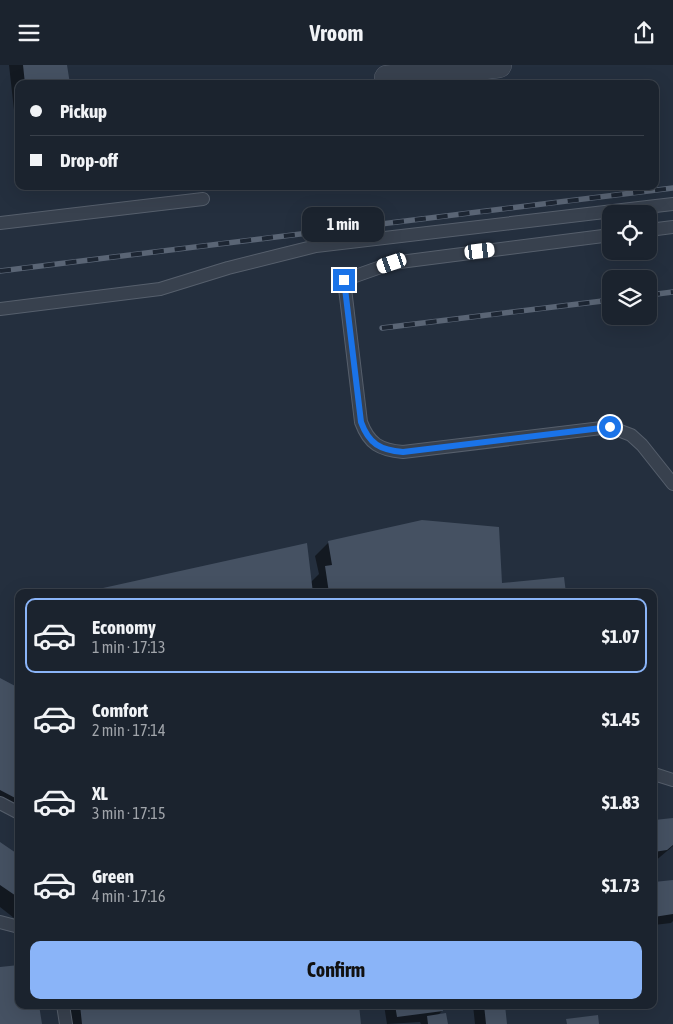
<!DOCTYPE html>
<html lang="en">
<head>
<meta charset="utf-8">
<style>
  body { margin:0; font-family:"Asap Condensed",sans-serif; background:#282f3a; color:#f1f3f6; height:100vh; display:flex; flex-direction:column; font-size:19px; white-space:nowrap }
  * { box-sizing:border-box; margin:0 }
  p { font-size:16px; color:#a0a4aa }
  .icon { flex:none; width:28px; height:28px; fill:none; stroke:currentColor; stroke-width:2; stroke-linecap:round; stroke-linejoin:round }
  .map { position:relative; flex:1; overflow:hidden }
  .details { position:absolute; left:15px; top:524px; width:642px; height:420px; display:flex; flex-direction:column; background:#1b232e; border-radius:10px; box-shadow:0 5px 20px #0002,0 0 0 1px #39404a }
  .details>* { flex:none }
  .banner { position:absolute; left:15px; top:15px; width:644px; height:110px; border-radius:10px; box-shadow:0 5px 20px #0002,0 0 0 1px #39404a; display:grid; align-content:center; height:110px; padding:0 15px; background:#1b232e }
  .buttons { position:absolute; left:602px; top:140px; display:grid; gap:10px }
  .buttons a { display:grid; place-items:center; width:55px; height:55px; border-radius:10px; background:#1b232e; box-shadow:0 5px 20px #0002,0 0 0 1px #39404a; font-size:25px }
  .end { position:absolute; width:22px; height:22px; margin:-11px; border:6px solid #1a73e8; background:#fff; box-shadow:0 0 0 2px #fff }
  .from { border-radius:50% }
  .bubble { position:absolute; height:35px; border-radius:10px; background:#1b232e; box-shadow:0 5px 20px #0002,0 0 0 1px #39404a; font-size:16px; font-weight:700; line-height:35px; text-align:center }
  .car { position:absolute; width:15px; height:30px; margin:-15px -8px; border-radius:6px; box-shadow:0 0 4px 1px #0007; background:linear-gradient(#fff 24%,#345 0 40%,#fff 0 76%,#345 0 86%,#fff 0) }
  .banner b { display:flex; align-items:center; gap:18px; height:48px; font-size:19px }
  .banner b+b { border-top:1px solid #39404a }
  .banner i { width:12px; height:12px; background:#f1f3f6 }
  ul { padding:9px 0 0; list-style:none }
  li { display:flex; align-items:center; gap:15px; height:75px; margin:0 10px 8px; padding:0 5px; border:2px solid transparent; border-radius:10px }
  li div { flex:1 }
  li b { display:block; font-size:19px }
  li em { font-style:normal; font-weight:700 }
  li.on { border-color:#8ab4f8 }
  li>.icon { width:45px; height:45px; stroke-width:1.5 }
  .button { display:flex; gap:10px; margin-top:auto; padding:10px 15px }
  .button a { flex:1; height:58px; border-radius:10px; background:#8ab4f8; color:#111; font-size:20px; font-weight:700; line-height:58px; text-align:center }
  header { display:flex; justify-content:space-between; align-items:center; height:65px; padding:0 15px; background:#1b232e; font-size:22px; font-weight:700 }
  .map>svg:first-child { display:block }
  .shadow { fill:#0007 }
  .building { fill:#455162 }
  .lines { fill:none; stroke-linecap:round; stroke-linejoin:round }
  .service-casing { stroke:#565f6c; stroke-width:14 }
  .minor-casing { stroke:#565f6c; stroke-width:26 }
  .service { stroke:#38414e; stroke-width:12 }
  .minor { stroke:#38414e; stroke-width:25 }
  .rail-casing { stroke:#5a6575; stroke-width:5.5 }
  .rail { stroke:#1d2633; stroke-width:4; stroke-dasharray:11; stroke-linecap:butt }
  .route { stroke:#1a73e8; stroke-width:6 }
</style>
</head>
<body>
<header><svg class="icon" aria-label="menu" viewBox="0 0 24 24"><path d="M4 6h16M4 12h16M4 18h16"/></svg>Vroom<svg class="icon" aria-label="share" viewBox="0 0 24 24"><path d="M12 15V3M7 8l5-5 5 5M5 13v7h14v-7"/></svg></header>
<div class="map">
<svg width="673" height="959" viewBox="0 0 673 959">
  <rect width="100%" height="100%" fill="#242f3e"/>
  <path class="shadow" d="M9,0H66L68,19H19V63H16Z
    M328,478L501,520L565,528H314V525H311L312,528H101L104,525L311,517L319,509L315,491Z
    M0,614L19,624V755L0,745Z
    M673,754V781L654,797V757Z
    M0,779L19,792V848L14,853L0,842Z
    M673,816V856L671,858L654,860V819Z
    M66,940H357L360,959H68Z
    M384,940H441L442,946L437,951L446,959H421L420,957L387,959Z
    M473,940H503L506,959H475Z"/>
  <path class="building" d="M23,0H67L70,19H25Z
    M422,455L499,462L502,518L564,512L566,528H329L325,501L332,500L328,476Z
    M307,478L313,528H104L103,523Z
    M0,613L19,623V735L0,725Z
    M673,753V780L667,785L654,787V755Z
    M0,777L19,790V833L0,820Z
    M673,815V849L654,852V817Z
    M19,900V940H39L42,959H0V902Z
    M80,940H359L361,959H82Z
    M395,940H442L443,946L397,952Z
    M484,940H505L507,959H486Z
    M446,948L448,959H428L427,951Z
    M598,950L599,959H567L566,954Z"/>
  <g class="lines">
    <g class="service-casing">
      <path id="service" d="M0,158L203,134
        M649,165L673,162
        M611,170L392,198L344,215L361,357C369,379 380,385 403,387L610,362L631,370L642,380L673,419
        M0,244L160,224L228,203L316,181L673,139
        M654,709L673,715
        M0,738L19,748
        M0,857L19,862
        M63,940L66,959"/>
    </g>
    <g class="minor-casing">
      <path id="minor" d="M387,13L499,0"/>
    </g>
    <use href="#service" class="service"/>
    <use href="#minor" class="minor"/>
    <g class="rail-casing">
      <path id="rail" d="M0,206L673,123
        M649,230L673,227
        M382,263L611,235"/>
    </g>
    <use href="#rail" class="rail"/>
  </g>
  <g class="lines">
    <path class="route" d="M344,215L361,357C369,379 380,385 403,387L610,362"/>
  </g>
</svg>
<div class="buttons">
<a><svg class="icon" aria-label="locate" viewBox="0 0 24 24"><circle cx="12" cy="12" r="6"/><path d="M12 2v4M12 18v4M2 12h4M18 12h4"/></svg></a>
<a><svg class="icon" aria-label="layers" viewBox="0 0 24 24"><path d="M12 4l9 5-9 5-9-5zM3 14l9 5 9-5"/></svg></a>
</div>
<i class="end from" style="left:610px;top:362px"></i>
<i class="end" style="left:344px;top:215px"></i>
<div class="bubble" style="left:302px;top:142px;width:82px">1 min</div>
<i class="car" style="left:480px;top:186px;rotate:83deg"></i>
<i class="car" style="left:392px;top:198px;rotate:251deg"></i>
<div class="banner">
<b><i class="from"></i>Pickup</b>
<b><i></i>Drop-off</b>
</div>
<section class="details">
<ul>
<li class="on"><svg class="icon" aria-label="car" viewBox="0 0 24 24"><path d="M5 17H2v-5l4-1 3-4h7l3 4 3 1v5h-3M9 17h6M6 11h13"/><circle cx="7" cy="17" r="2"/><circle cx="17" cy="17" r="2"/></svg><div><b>Economy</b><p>1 min · 17:13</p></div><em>$1.07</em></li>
<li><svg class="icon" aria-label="car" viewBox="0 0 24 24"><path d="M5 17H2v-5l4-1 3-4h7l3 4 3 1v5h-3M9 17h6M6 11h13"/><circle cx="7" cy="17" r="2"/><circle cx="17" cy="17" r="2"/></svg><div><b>Comfort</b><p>2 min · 17:14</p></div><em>$1.45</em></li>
<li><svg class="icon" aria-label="car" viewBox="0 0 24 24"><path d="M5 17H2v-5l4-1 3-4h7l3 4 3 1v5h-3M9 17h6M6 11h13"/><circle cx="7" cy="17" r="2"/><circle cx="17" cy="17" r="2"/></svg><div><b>XL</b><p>3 min · 17:15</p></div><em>$1.83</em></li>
<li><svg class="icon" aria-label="car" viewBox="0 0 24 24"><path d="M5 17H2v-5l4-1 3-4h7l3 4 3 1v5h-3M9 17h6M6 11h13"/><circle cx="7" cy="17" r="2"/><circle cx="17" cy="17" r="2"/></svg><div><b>Green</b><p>4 min · 17:16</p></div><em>$1.73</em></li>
</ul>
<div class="button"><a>Confirm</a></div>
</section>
</div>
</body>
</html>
